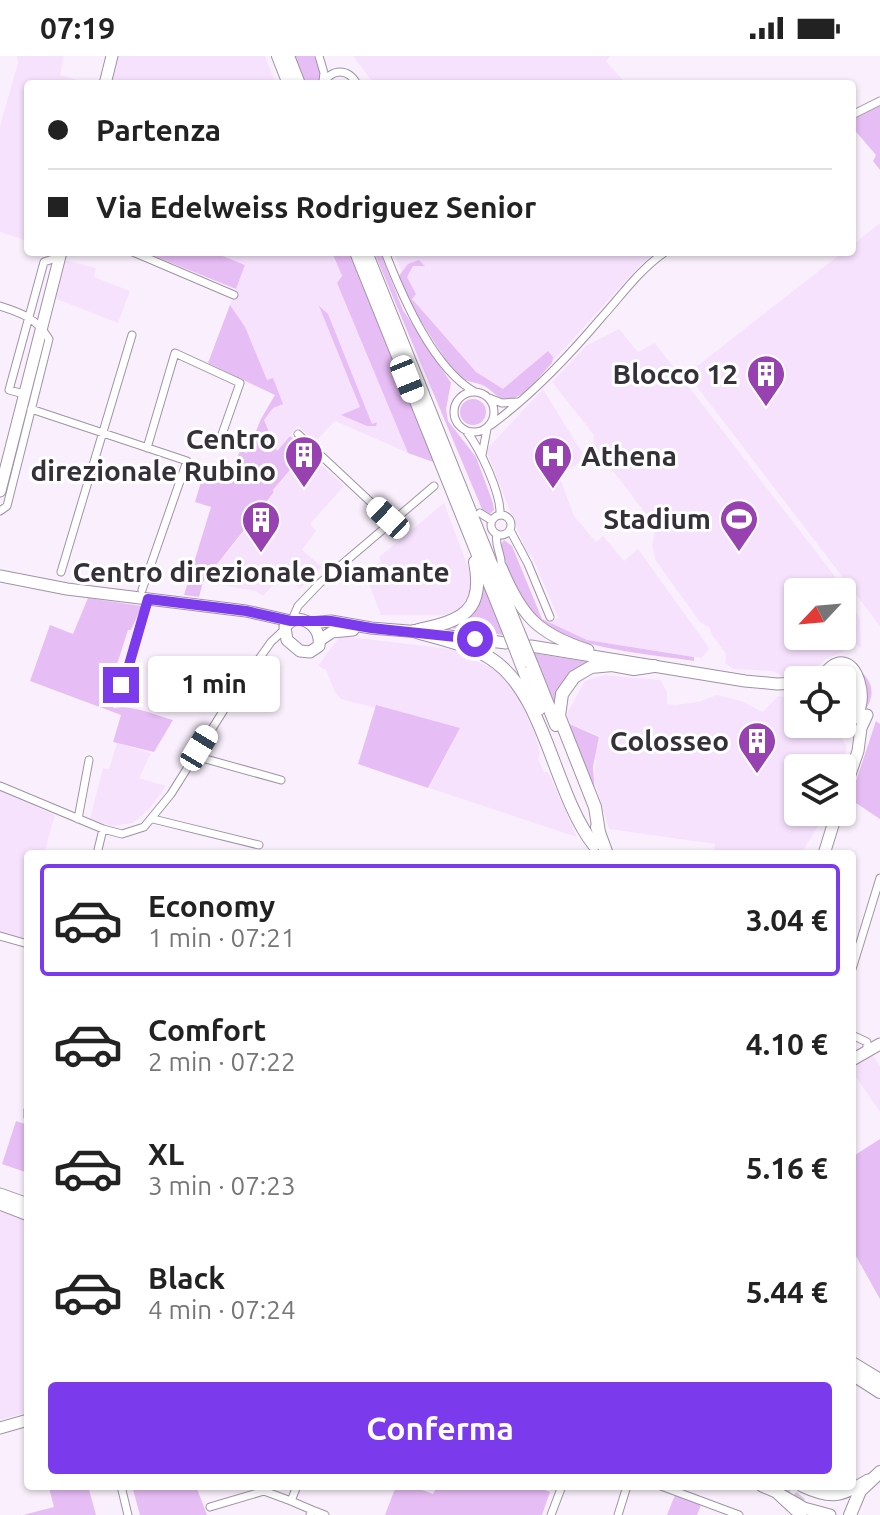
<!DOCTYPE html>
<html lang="it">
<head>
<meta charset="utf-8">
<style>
  body { margin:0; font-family:Ubuntu,sans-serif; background:#f2f2f2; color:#222; height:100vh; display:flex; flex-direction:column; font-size:30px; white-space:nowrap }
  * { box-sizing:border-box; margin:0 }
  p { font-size:26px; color:#767676 }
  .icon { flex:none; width:44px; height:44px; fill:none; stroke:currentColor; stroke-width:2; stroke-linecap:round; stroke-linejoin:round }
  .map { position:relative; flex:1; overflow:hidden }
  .details { position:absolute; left:24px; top:794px; width:832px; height:640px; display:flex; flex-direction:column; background:#fff; border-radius:8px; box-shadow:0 2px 6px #0004 }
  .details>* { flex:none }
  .banner { position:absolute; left:24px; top:24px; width:832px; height:176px; border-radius:8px; box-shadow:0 2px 6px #0004; display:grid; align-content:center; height:176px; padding:0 24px; background:#fff }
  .needle { width:52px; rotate:244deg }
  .buttons { position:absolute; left:784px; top:522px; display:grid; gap:16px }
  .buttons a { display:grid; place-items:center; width:72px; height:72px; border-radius:8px; background:#fff; box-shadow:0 2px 6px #0004; font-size:40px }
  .end { position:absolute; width:36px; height:36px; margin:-18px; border:10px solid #7c3aed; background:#fff; box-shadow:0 0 0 4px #fff }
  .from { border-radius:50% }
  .bubble { position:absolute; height:56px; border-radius:8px; background:#fff; box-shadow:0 2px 6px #0004; font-size:26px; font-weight:700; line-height:56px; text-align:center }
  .car { position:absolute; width:24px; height:48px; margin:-24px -12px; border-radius:10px; box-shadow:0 0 6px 2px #0007; background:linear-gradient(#fff 24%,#345 0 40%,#fff 0 76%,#345 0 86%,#fff 0) }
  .banner b { display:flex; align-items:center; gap:28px; height:76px; font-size:30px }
  .banner b+b { border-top:2px solid #e0e0e0 }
  .banner i { width:20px; height:20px; background:#222 }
  ul { padding:14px 0 0; list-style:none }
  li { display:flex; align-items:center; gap:24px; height:112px; margin:0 16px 12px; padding:0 8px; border:4px solid transparent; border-radius:8px }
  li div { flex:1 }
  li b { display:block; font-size:30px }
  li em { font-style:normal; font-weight:700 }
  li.selected { border-color:#7c3aed }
  li>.icon { width:72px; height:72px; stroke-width:1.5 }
  .action { display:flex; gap:16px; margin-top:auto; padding:16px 24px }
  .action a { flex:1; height:92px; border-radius:8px; background:#7c3aed; color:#fff; font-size:32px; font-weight:700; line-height:92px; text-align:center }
  .status { display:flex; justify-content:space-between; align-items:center; height:56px; padding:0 40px; background:#fff; direction:ltr }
  .status svg { height:22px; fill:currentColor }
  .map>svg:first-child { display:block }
  .built { fill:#f7e2fe; fill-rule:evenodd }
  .green { fill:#e7bdf5 }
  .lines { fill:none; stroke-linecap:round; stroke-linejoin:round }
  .stream { stroke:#bc82cf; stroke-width:2 }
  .secondary-tunnel { stroke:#d3cad6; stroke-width:11; stroke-dasharray:11 5.5; stroke-linecap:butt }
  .street-casing { stroke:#a092a5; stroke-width:9 }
  .secondary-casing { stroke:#a092a5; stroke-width:13 }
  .primary-casing { stroke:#a092a5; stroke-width:14 }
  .street { stroke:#fff; stroke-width:7 }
  .secondary { stroke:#fff; stroke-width:11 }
  .primary { stroke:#fff; stroke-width:12 }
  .primary-bridge-casing { stroke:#a092a5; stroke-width:14; stroke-linecap:butt }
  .primary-bridge { stroke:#fff; stroke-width:12 }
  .route { stroke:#7c3aed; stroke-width:10 }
  .labels { text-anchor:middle; stroke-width:6; stroke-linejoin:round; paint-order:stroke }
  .poi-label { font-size:28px; font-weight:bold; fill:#363038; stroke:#fff; text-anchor:end }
</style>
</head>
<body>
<div class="status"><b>07:19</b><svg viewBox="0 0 49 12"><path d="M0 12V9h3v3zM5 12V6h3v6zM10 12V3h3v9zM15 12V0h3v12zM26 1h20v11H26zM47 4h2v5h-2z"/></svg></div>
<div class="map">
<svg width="880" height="1459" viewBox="0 0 880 1459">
  <rect width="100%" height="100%" fill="#faf0fd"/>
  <path class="built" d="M17,0H64L60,19L92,28H28V185L0,176V70L18,7Z
    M117,0H265L276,28H110Z
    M353,0H610L606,5L626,28H374Z
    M880,167V570L687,318L843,196H852V189Z
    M213,196H332L342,220L337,227L408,397L335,365L315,386L298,370L256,419L235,404L240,395L247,397L261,363L275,339L208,307L245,209Z
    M394,196H658L642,207L524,337L508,343L499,341L483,329L460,323L399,220L401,215Z
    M65,204L96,212L94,221L130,235L118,267L54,242Z
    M619,273L638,296L655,287L844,532L860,563L861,591L850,587L843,596L826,603L812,616L797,622L782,620L772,615L733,613L725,607L726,598L712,579L710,572L700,566L656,505L652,490L656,471L593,389L594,379L552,326L586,290ZM798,536H842V580H798Z
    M543,333L586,403L564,416L561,425L574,460L596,486L603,480L624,505L638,493L709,592L702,602L587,584L550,567L558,561L531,498L528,500L486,394Z
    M307,395L344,430L310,468L316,475L302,494L322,511L300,533L284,518L263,540L256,535L204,526L275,436L274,434Z
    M444,447L470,516L471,529L468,540L460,552L445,559H381L365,518L381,505L379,501Z
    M340,580L451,593L494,613L511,629L520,644L535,678L540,697L538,703L544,716H548L577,781L429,732L460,672L377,650L375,652L341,643L335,636L326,614L318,610Z
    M604,619L661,624L667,637V648L675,649L698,646L717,639L741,645L763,656L778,640L789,642L798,646V668H819L840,679L847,691L842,711L798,712V756H823L818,770L801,798H713L715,788L609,773L594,725L596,696L600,680L567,667V657L585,625Z
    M117,687L151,697L139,722L166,730L149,753L133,767L112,770L90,763L103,712L109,713Z
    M0,735L55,759L44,798H28V866L23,882L0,876Z
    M873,999L880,1010V1056L852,1015V1011Z
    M0,1155L28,1165V1356L0,1364Z"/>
  <path class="green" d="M294,0H314L320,13V28H305Z
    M880,50V114L873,105L876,99L852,71V64Z
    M144,196H213L245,209L236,233Z
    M332,196H351L389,295L436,407L408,397L337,227L342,220Z
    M374,196H380L403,254L451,327L446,353L448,365L476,401L493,447L494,454L490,458L482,453Z
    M419,204L425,210H413L407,221L416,238L412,243L476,316L503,333L548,295L553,301L552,307C540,319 521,349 502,342C496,340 491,334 486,331C476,325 468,327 456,320L410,248L399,220L408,208Z
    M230,249L245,271L267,324L273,322L283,348L273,352L264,364L277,395L290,380L307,394L273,434L274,436L203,526L199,541L184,539L211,451L195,446L203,419L228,428L240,395L247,397L261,363L275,339L208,307Z
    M319,250L328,258L372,368L377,366L376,370H367L341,359L360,351Z
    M460 356a13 13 0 1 1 26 0a13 13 0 1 1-26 0Z
    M504,484L512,490L542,563L587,584L694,601V605C651,598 558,592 530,557C514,538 509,512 500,490Z
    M482,524L504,579L451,572L463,565Z
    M88,542L142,550L131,574H128L112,624L118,627L107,639L106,645L114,652C133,648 154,659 173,664L154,696L113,686L121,659L30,625L50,569L73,578Z
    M532,597L588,606L567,621L554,652Z
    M836,611L858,613C874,625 876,641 863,657L842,663V624H821Z
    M376,649L460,672L428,732L358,708Z
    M876,665L880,668V763L850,743Z
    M567,667L599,681L593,711L595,738Z
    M16,1065L28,1069V1117L2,1108Z
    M880,1083V1243L852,1193V1101Z
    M56,1430H88L96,1459H23L54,1451L49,1432Z
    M132,1430H156L157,1434L167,1430H196L207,1459H140Z
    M396,1430H412L433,1438L437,1430H522L532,1434L534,1430L550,1436L542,1459H385Z
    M675,1439L701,1449L697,1459H667Z"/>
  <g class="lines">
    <path class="stream" d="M852,1413L853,1415"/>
    <path class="secondary-tunnel" d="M780,1430L805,1450"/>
    <g class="street-casing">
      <path id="street" d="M319,0L324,17L323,25
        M323,28C332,12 348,12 357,28
        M852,59L880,45
        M133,196L234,239
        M385,196C402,240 433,313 475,336
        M0,250C22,257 36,262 49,283L7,450L0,455
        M454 356a20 20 0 1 1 40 0a20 20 0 1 1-40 0Z
        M24,338L9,334L44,206L59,201
        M489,342L502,347L518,346
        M31,353L187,405L142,534
        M491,369C532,339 568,301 601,262C622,239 639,214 665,196
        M467,376C480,393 501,437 500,458
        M298,378L392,466
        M147,392L175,297L240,327L220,384
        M482,399L487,373
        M480,457L491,464
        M491 469a10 10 0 1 1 20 0a10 10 0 1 1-20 0Z
        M510,474L528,508L550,561
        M497,478C494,491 503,499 501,511
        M61,516L132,279
        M292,564L298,550L320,527L434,430
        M115,643L129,609L148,543
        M195,700L281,724
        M0,730L103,773L122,778L144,771L171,738L232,641L271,586L285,573
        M78,763L89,704
        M153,763L259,789
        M97,798L103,773
        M0,880L28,888
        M852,913L880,822
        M852,979L867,986V996
        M28,1054V1061
        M121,1430L128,1459
        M297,1430L291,1445L312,1454L310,1459
        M661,1430L739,1459
        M210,1451L264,1435L291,1445
        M312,1454L325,1459
        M551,1459L562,1430
        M618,1459L627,1430"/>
    </g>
    <g class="secondary-casing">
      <path id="secondary" d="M105,28L112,0
        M0,435L61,196
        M501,511C521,559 537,578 588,594
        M0,520L67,533L246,555L291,565
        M297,563C311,564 321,575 319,590L310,596L300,595L287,584L285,571L291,565Z
        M310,567L331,565L371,572L420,576
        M441,579L506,587
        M320,584L332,576L353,574
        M531,590L745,625L777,628L798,627
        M820,624C856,568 880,667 842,667
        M842,742L858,695L861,672L867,659
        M824,798L837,756
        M852,1004L880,988
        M0,1138L28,1148
        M0,1148L28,1159
        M0,1372L28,1364
        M762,1430L776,1436L801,1459
        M802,1430C832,1444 840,1441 868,1424
        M776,1436L804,1452L830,1459"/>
    </g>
    <g class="primary-casing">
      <path id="primary" d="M278,0L289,28
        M288,0L299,28
        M356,196L509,576
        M366,196L518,575
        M418,574C461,565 485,556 475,506
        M414,575C439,583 467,588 490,602C546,637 553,737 594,789
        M521,607L539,653
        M532,609L556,669
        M597,771L607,798
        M599,776L595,751L559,660L562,638L574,621L591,611L612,609L634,613L654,610
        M852,1307L880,1324
        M852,1318L880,1336
        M850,1459L860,1435L880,1416"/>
    </g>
    <use href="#street" class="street"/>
    <use href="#secondary" class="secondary"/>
    <use href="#primary" class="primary"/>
    <g class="primary-bridge-casing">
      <path id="primary-bridge" d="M518,575L532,609
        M509,576L521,607"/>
    </g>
    <use href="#primary-bridge" class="primary-bridge"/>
  </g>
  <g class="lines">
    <path class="route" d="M121,629L129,609L148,543L246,555L291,565H331L371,572L475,583"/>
  </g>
  <defs>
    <g id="building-pin" transform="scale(2)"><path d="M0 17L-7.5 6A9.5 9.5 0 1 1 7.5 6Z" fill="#9742b0" stroke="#fff"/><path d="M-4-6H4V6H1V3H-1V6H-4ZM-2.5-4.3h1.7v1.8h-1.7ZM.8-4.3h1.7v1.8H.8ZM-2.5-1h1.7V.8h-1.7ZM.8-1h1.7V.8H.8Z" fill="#fff"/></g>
    <g id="hospital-pin" transform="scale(2)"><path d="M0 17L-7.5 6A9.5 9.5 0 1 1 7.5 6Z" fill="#9742b0" stroke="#fff"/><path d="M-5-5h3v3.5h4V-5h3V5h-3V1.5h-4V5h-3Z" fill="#fff"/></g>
    <g id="stadium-pin" transform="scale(2)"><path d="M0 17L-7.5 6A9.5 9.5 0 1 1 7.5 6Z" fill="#9742b0" stroke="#fff"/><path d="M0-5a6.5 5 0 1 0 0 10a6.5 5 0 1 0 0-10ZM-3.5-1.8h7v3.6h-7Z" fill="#fff"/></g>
  </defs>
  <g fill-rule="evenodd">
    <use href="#building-pin" x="766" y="318"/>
    <use href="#building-pin" x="304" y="399"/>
    <use href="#hospital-pin" x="553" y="400"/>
    <use href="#stadium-pin" x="739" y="463"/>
    <use href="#building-pin" x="261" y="464"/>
    <use href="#building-pin" x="757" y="685"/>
  </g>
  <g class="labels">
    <g class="poi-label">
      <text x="738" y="328">Blocco 12</text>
      <text x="276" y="393">Centro<tspan x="276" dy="32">direzionale Rubino</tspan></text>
      <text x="581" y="410" text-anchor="start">Athena</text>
      <text x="711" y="473">Stadium</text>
      <text x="261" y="526" text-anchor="middle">Centro direzionale Diamante</text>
      <text x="729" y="695">Colosseo</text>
    </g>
  </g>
</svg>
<div class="buttons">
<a><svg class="needle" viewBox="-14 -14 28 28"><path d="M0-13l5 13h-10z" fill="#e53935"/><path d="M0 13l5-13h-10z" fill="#767676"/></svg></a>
<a><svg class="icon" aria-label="locate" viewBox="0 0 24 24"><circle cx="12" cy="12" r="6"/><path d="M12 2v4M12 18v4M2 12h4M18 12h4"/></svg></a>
<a><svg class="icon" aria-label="layers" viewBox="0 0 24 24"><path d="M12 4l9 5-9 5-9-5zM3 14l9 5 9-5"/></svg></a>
</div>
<i class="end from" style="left:475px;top:583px"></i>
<i class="end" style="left:121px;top:629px"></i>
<div class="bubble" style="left:148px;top:600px;width:132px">1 min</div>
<i class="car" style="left:407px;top:323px;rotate:158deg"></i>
<i class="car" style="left:388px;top:462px;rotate:313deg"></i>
<i class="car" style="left:199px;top:692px;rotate:31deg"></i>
<div class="banner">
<b><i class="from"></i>Partenza</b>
<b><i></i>Via Edelweiss Rodriguez Senior</b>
</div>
<section class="details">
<ul>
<li class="selected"><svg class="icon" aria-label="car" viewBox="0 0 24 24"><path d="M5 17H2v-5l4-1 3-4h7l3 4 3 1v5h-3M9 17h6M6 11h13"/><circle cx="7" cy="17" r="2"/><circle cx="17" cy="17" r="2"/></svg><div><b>Economy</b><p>1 min · 07:21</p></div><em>3.04 €</em></li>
<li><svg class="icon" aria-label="car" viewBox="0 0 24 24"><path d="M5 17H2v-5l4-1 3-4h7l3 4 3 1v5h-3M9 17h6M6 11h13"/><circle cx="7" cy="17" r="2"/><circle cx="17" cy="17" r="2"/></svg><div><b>Comfort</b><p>2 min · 07:22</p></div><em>4.10 €</em></li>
<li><svg class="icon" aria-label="car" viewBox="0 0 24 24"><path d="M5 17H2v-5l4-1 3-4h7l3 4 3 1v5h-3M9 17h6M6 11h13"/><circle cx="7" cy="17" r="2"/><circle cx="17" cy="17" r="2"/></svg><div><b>XL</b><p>3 min · 07:23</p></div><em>5.16 €</em></li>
<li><svg class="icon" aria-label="car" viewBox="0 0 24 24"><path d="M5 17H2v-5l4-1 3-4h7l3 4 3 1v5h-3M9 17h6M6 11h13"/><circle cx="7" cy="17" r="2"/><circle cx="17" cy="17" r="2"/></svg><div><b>Black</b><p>4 min · 07:24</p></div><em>5.44 €</em></li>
</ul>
<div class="action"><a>Conferma</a></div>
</section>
</div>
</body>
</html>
